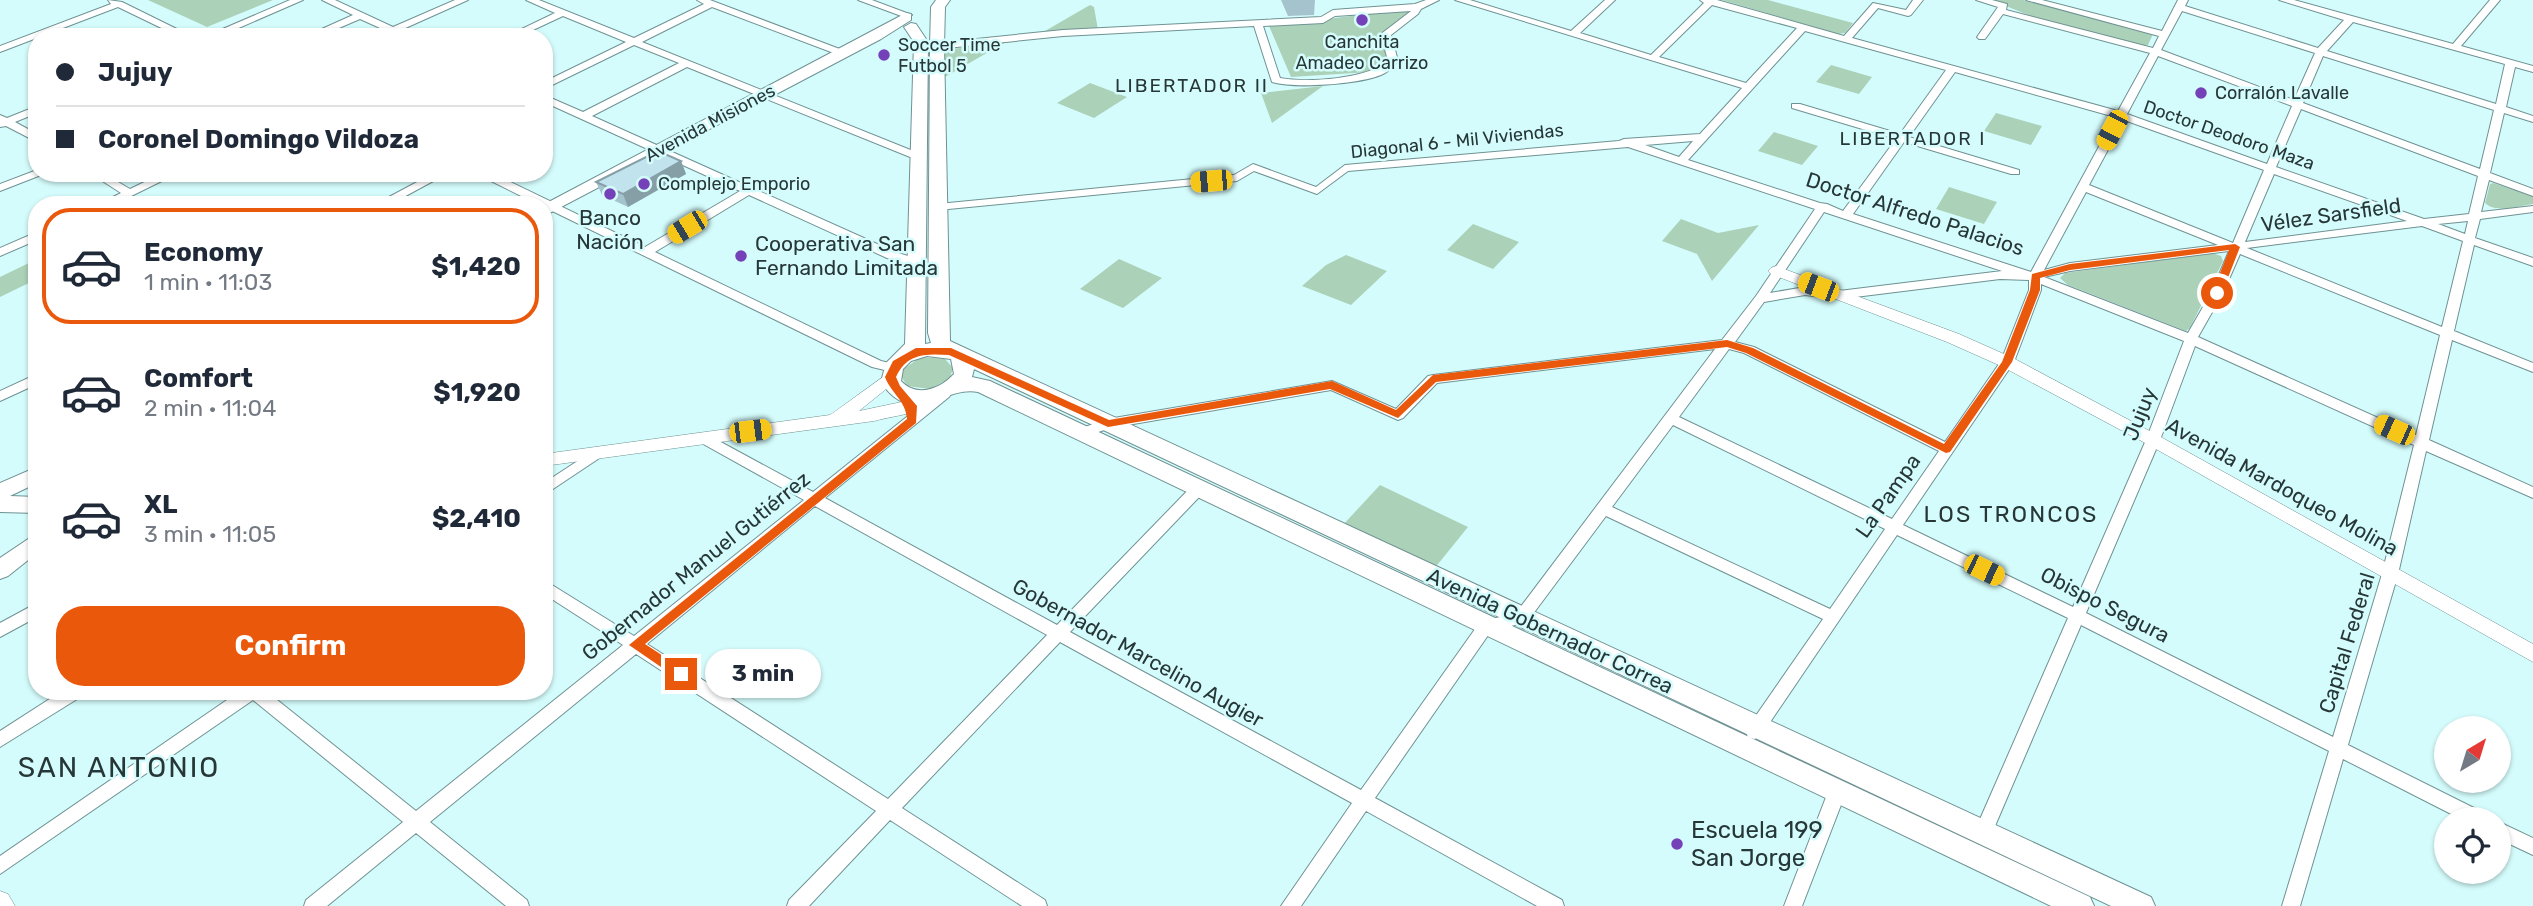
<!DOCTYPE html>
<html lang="en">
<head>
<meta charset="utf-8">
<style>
  body { margin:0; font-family:Rubik,sans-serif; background:#f2f2f3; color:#1f2937; height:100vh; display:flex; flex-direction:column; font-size:26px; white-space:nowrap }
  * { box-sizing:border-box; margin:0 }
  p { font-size:23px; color:#747a83 }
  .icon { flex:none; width:38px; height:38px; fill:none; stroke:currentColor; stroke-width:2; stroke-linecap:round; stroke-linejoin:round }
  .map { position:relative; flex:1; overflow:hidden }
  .sheet { position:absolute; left:28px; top:196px; width:525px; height:504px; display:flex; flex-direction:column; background:#fff; border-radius:28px; box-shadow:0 2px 5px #0004 }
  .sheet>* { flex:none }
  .top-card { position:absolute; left:28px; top:28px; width:525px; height:154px; border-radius:28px; box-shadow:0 2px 5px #0004; display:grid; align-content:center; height:154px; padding:0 28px; background:#fff }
  .needle { width:46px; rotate:38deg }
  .buttons { position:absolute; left:2434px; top:716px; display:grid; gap:14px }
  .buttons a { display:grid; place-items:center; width:77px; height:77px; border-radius:50%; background:#fff; box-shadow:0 2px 5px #0004; font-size:35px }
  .end { position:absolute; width:32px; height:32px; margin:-16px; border:9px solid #ea580c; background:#fff; box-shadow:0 0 0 4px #fff }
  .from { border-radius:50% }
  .bubble { position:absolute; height:49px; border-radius:24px; background:#fff; box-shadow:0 2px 5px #0004; font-size:23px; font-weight:700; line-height:49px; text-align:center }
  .car { position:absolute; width:21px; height:42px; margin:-21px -10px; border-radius:9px; box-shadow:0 0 5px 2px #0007; background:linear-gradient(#f5c518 24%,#345 0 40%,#f5c518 0 76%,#345 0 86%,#f5c518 0) }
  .top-card b { display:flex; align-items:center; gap:24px; height:66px; font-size:26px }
  .top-card b+b { border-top:2px solid #e0e1e3 }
  .top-card i { width:18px; height:18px; background:#1f2937 }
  ul { padding:12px 0 0; list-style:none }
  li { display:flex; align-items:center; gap:21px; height:116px; margin:0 14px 10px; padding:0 14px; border:4px solid transparent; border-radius:28px }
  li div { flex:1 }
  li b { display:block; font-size:26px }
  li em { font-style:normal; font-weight:700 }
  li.selected { border-color:#ea580c }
  li>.icon { width:63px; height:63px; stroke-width:1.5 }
  .action { display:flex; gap:14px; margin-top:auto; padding:14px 28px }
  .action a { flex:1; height:80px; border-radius:28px; background:#ea580c; color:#fff; font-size:28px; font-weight:700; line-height:80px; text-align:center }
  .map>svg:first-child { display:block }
  .green { fill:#abd2b8 }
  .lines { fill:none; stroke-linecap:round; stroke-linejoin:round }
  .minor-casing { stroke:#6f9293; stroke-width:2 }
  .tertiary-casing { stroke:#6f9293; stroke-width:1 }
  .secondary-casing { stroke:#6f9293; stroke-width:2 }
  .minor { fill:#fff; fill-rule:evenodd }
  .tertiary { fill:#fff; fill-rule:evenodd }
  .secondary { fill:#fff; fill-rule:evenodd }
  .wall { fill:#a5c3cd }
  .shaded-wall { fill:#869fa7 }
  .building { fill:#c0e3ee; stroke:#869fa7; stroke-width:2 }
  .route { fill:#ea580c }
  .poi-dot { fill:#7541b8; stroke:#d5fcfc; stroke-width:2.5 }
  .labels { text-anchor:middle; stroke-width:5; stroke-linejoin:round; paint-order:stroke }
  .far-poi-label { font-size:18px; fill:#273637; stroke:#d5fcfc; text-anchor:start }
  .far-street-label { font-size:18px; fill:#273637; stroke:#d5fcfc }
  .far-neighbourhood-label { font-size:19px; letter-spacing:2px; fill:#273637; stroke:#d5fcfc }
  .street-label { font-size:21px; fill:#273637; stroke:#d5fcfc }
  .poi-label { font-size:21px; fill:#273637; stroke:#d5fcfc }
  .neighbourhood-label { font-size:23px; letter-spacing:2px; fill:#273637; stroke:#d5fcfc }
  .near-poi-label { font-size:24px; fill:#273637; stroke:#d5fcfc; text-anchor:start }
  .near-neighbourhood-label { font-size:28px; letter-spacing:2px; fill:#273637; stroke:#d5fcfc }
</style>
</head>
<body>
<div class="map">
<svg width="2533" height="906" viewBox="0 0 2533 906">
  <rect width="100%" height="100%" fill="#d5fcfc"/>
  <path class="green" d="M148,0H273L207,27Z
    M1722,0H1768L1853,23L1845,33L1838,34Z
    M1991,0H2023L2153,34L2148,45H2143L2033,17Z
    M1090,5L1094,7L1098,30L1045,31Z
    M1408,9L1410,12L1381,34L1387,60L1370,72L1291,77L1269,26Z
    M1006,42L945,77L944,50Z
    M1831,65L1872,77L1859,94L1816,82Z
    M1090,83L1127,97L1094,118L1057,103Z
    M1323,86L1272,123L1261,93Z
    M1996,113L2042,126L2031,145L1984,131Z
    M1774,132L1818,146L1802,165L1758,151Z
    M2493,183L2533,196V204C2518,206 2497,214 2485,203L2490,184Z
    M1949,187L1997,202L1984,224L1936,209Z
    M1681,219L1718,233L1759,225L1712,281L1697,254L1662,241Z
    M1473,224L1519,242L1493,269L1447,250Z
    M2212,253L2221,256L2223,261L2190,328L2186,331L2068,285L2060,278L2065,273Z
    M1346,255L1387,271L1351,305L1302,286L1326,265Z
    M1119,259L1162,278L1123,308L1080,289Z
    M31,262L37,266V279L0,297V277Z
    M921,357L945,359L953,368L950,378L930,389L907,386L901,376L902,370Z
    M1380,485L1468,527L1434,569L1342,526Z"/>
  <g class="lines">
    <g class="minor-casing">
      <path id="minor" d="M108,0L122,2L193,37H180L118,7L0,52V46L111,4Z
        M290,0H303L218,37H204Z
        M322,0H335L393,27L455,0H468L401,30L413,37H400L360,19L318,37H304L353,15Z
        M526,0H539L634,38L704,4L697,0H710L845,51V55H839L712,7L642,42L923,155V159H915L687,67L592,116L895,252L921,260L923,263L917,267L887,258L749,195L655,252L881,361L898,365L900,368L898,371L893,372L872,367L544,207V205H539L479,175L478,173H492L645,247L740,191L544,102V95L583,112L679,63L634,45L544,89V82L626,42L563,16L518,37H505L555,13Z
        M858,0H872L912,15L904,17Z
        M1426,0H1439L1421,9L1418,14L1391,35L1398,61C1393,67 1388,72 1381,75C1358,84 1296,89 1272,82L1254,26L1063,36L937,49L932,46L937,43L1063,30L1321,17L1333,10L1415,4ZM1411,11L1381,34L1388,61C1368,79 1307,83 1280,78L1263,26L1323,23L1335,16Z
        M1455,0H1470L1571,31L1605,0H1615L1580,33L1651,55L1704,3L1700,0H1717L1844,36L1873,3L1906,10L1913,0H1923L1911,15L1908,16L1878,8L1852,38L2118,111L2150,53L2003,14L1985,39H1979L1977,37L1998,7L1976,0H1992L2007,4L2006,10L2153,48L2159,36L2026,0H2042L2162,31L2178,0H2188L2185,6L2318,48L2344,20L2279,0H2294L2453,44L2490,0H2500L2461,46L2533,66V72L2515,67L2506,107L2533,116V122L2504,113L2490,173L2533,189V196L2489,180L2481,212L2533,206V212L2480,219L2475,238L2533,258V266L2474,245L2454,331L2533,363V372L2452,340L2429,440L2533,487V498L2426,451L2398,574L2348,745L2484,813L2487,819H2461L2343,759L2300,906H2282L2329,751L2081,625L1992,833L1989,839L1983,841L1977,839L1974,833L2068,618L1897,535L1760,737L1754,739L1748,737L1746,732L1748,727L1823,619L1606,516L1527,622L1491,631L1375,798L1562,900L1564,906H1537L1366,811L1301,906H1281L1352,803L1060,642L902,808L1045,900L1047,906H1022L890,820L809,906H787L789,900L876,811L636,654L430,822L527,900L529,906H506L416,833L327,906H304L306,900L403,822L253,700L0,874V856L240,691H266L416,811L623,645L544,594V580L634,636L804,500L696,440L694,437L696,434H706L813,492L939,391H949L951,394L949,397L825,498L1057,625L1193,485H1203L1205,489L1203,493L1070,632L1361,790L1480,622L1516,613L1715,349L1437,383L1403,418L1398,420L1331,390L1110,428L1081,438L1074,433L1076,430L1108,419L1332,381L1396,409L1428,376L1433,375L1722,340L1756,296L1815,209L1628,147L1348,171L1317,194L1254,171L1237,181L938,210L932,207L938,204L1234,175L1253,164L1316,187L1345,165L1619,141L1624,139L1700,134L1742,88ZM1712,5L1797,28L1746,83L1659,57ZM2182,11L2315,53L2294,100L2161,50ZM2353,22L2505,64L2496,104L2327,51ZM1805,31L1946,70L1900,134L1800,104H1792V108L1896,139L1843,211L1827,204L1820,203L1688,160ZM2158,56L2292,106L2267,164L2127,114ZM2323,56L2494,110L2480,169L2303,103ZM1955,72L2115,117L2031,272L1853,214L1904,142L2011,174H2019V170L1909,137ZM2301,109L2478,176L2469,214L2424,219L2276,167ZM2124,120L2264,170L2233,243L2089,185ZM1693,141L1679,157L1645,145ZM2274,174L2407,221L2245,242ZM2086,192L2218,245L2070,263L2044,270ZM1824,212L2002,271L1839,291L1805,287L1770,293ZM2468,221L2465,234L2438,224ZM2422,226L2463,241L2442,327L2247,248ZM2229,251L2211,293L2188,333L2044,277L2070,271ZM2240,254L2440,335L2416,435L2198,337L2223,293ZM2000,279L2029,280V290L2001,361L1945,442L1754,347L1735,342L1764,302L1805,295L1839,299ZM2041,284L2184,341L2146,440L2073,607L1903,525L2014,362L2041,290ZM2195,346L2414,445L2382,574L2333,737L2086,613L2160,440ZM1729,349L1744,353L1939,451L1892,519L1679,417ZM1673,425L1885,529L1830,609L1612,507ZM815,506L1047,635L888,799L647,644Z
        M37,106V113L15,122L37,134V142L6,126L0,127V115L7,118Z
        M37,170V173H42L41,175L0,191V184Z
        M90,173H103L130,189L163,173H178L113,205H97L121,193Z
        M434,173H448L389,205H374Z
        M37,232V240L0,256V248Z
        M37,374V384L0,401V391Z
        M599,447L604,449L606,452L604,455L544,495V483Z
        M37,603V617L0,637V623Z
        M62,691H84L82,696L0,747V731Z
        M1837,784L1843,787L1846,792L1802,906H1784L1828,792L1831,787Z
        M2499,822L2533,838V855L2499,839Z"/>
    </g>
    <g class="tertiary-casing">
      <path id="tertiary" d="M1776,266L1959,334L2013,358L2159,436L2533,644V662L2147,444L2001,366L1947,342L1771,274L1768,271L1771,268Z
        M890,372L896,373L898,377L896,381L859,411L911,400L940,388L948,394C934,412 896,415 874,421L544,466V454L830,415Z
        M0,891L8,894L15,906H0Z"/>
    </g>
    <g class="secondary-casing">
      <path id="secondary" d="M936,0H950L945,7L944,46L950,341L2151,897L2155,906H2111L974,369L972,377L990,381L2090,897L2094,906H2051L978,392C945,385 911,429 881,382L886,363L905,344L914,42L904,27L911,23L916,24L928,42L925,344L931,343L928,333L930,46L931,7ZM927,356L951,359L954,374C940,389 917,398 901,381L903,369L911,361Z
        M906,13L911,14V20L881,39L544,216L543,205Z
        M37,467V483L10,496L37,497V513L0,512V483Z
        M37,533V553L8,576L0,579V558Z"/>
    </g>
    <use href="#minor" class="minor"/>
    <use href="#tertiary" class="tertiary"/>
    <use href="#secondary" class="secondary"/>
  </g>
  <path class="wall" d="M1281,0H1315L1314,15L1288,16Z
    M681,161L686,174L628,207L602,195L596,182Z"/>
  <path class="shaded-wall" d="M681,161L686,174L628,207L623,194Z"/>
  <path class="building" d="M658,151L681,161L623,194L596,182Z"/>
  <path class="route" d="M2235,244L2240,247L2222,293L2217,296L2212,293L2229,250L2070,270L2040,278V290L2012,362L1950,452L1946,453L1746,353L1727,347L1436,382L1398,418L1330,389L1108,427L949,355C926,354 907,353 896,377L900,386L917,406L916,423L645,644L686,671V678H677L629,645L907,419C906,401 891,393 885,377L893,361L916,348H951L1109,420L1332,381L1396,410L1433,375L1727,340L1753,348L1944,444L2002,362L2030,290L2032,274L2070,264Z"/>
  <g class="poi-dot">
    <circle cx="1362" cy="20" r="7"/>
    <circle cx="884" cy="55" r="7"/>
    <circle cx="2201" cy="93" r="7"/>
    <circle cx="644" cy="184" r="7"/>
    <circle cx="610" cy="194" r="7"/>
    <circle cx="741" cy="256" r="7"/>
    <circle cx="1677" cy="844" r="7"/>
  </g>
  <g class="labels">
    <g class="far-poi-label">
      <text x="1362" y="48" text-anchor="middle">Canchita<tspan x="1362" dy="21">Amadeo Carrizo</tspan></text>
      <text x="898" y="51">Soccer Time<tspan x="898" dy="21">Futbol 5</tspan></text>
      <text x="2215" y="99">Corralón Lavalle</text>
      <text x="658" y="190">Complejo Emporio</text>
    </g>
    <g class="far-street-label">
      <text transform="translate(710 123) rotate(-28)" y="6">Avenida Misiones</text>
      <text transform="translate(2229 135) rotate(19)" y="6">Doctor Deodoro Maza</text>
      <text transform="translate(1457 141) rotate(-6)" y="6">Diagonal 6 - Mil Viviendas</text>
    </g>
    <g class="far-neighbourhood-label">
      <text x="1192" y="92">LIBERTADOR II</text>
      <text x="1913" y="145">LIBERTADOR I</text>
    </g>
    <g class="street-label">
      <text transform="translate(1915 214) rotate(18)" y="7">Doctor Alfredo Palacios</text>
      <text transform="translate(2331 215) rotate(-8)" y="7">Vélez Sarsfield</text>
      <text transform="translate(2140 414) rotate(-68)" y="7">Jujuy</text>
      <text transform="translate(2282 487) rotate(29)" y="7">Avenida Mardoqueo Molina</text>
      <text transform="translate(1888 496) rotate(-55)" y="7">La Pampa</text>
      <text transform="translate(696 566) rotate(-39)" y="7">Gobernador Manuel Gutiérrez</text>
      <text transform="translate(2105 605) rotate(27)" y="7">Obispo Segura</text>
      <text transform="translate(1550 631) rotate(25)" y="7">Avenida Gobernador Correa</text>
      <text transform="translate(2347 643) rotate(-73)" y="7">Capital Federal</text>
      <text transform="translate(1138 653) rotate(29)" y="7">Gobernador Marcelino Augier</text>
    </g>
    <g class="poi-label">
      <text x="610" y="225">Banco<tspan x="610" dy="24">Nación</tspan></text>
      <text x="755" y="251" text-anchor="start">Cooperativa San<tspan x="755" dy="24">Fernando Limitada</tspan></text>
    </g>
    <g class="neighbourhood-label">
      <text x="2011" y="522">LOS TRONCOS</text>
    </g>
    <g class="near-poi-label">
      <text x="1691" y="838">Escuela 199<tspan x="1691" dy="28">San Jorge</tspan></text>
    </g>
    <g class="near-neighbourhood-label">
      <text x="119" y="777">SAN ANTONIO</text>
    </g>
  </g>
</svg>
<div class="buttons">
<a><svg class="needle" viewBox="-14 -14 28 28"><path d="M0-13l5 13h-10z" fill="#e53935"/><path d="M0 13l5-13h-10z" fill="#747a83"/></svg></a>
<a><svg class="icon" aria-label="locate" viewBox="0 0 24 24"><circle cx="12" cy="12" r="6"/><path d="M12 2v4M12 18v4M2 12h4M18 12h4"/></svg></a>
</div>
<i class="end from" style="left:2217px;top:293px"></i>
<i class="end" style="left:681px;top:674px"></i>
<div class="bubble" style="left:705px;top:649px;width:116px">3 min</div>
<i class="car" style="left:2112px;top:130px;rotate:208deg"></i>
<i class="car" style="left:1211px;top:181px;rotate:265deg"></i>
<i class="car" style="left:687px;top:227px;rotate:239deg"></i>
<i class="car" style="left:1818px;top:287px;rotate:291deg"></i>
<i class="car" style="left:2394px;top:430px;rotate:294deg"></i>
<i class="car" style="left:750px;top:431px;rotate:83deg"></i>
<i class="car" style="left:1984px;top:570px;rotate:116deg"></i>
<div class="top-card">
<b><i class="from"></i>Jujuy</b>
<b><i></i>Coronel Domingo Vildoza</b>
</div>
<section class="sheet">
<ul>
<li class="selected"><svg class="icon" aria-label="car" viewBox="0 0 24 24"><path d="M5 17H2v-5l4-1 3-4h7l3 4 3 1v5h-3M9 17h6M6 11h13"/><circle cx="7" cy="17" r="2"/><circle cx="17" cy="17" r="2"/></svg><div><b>Economy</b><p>1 min · 11:03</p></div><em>$1,420</em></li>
<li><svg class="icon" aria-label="car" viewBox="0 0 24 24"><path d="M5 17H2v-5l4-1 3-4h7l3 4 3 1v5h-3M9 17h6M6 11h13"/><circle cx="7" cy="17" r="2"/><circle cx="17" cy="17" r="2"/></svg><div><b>Comfort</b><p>2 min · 11:04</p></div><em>$1,920</em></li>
<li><svg class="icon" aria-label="car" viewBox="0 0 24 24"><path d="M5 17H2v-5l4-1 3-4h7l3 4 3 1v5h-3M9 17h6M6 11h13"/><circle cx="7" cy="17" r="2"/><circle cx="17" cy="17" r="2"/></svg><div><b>XL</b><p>3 min · 11:05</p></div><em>$2,410</em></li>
</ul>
<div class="action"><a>Confirm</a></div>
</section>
</div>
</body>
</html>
